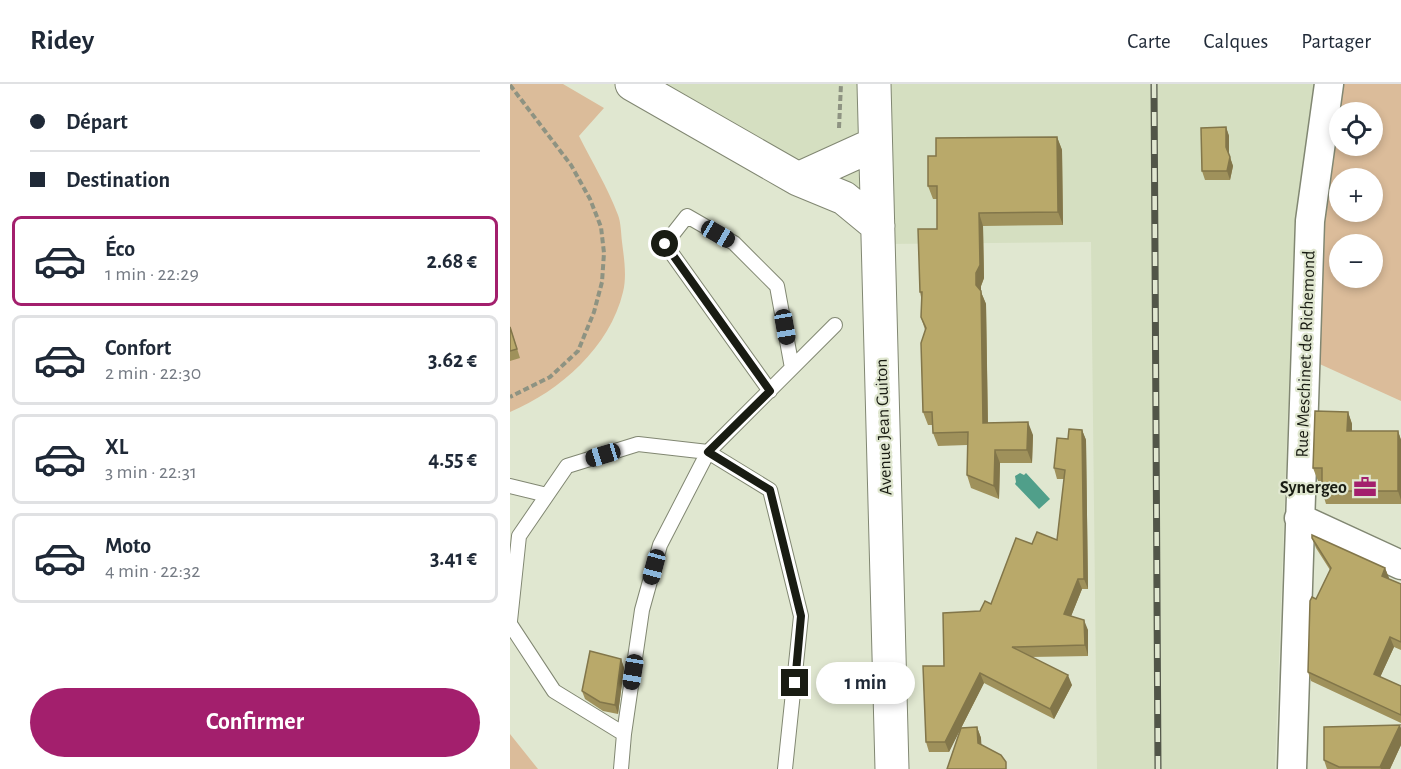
<!DOCTYPE html>
<html lang="fr">
<head>
<meta charset="utf-8">
<style>
  body { margin:0; font-family:"Alegreya Sans",sans-serif; background:#f6f6f7; color:#1f2937; height:100vh; display:flex; flex-direction:column; font-size:22px; white-space:nowrap }
  * { box-sizing:border-box; margin:0 }
  p { font-size:20px; color:#747a83 }
  .icon { flex:none; width:33px; height:33px; fill:none; stroke:currentColor; stroke-width:2; stroke-linecap:round; stroke-linejoin:round }
  .map { position:relative; flex:1; overflow:hidden }
  .sheet { display:flex; flex-direction:column; background:#fff; width:510px }
  .sheet>* { flex:none }
  .top-card { display:grid; align-content:center; height:132px; padding:0 30px; background:#fff }
  .fabs { position:absolute; left:819px; top:18px; display:grid; gap:12px }
  .fabs a { display:grid; place-items:center; width:54px; height:54px; border-radius:50%; background:#fff; box-shadow:0 3px 9px #0003; font-size:30px }
  .end { position:absolute; width:27px; height:27px; margin:-14px; border:8px solid #191c13; background:#fff; box-shadow:0 0 0 3px #fff }
  .from { border-radius:50% }
  .bubble { position:absolute; height:42px; border-radius:21px; background:#fff; box-shadow:0 3px 9px #0003; font-size:20px; font-weight:700; line-height:42px; text-align:center }
  .car { position:absolute; width:18px; height:36px; margin:-18px -9px; border-radius:8px; box-shadow:0 0 4px 2px #0007; background:linear-gradient(#222 24%,#8ab4d8 0 40%,#222 0 76%,#8ab4d8 0 86%,#222 0) }
  .top-card b { display:flex; align-items:center; gap:21px; height:57px; font-size:22px }
  .top-card b+b { border-top:2px solid #e0e1e3 }
  .top-card i { width:15px; height:15px; background:#1f2937 }
  ul { padding:0; list-style:none }
  li { display:flex; align-items:center; gap:18px; height:90px; margin:0 12px 9px; padding:0 18px; border:3px solid #e0e1e3; border-radius:9px }
  li div { flex:1 }
  li b { display:block; font-size:22px }
  li em { font-style:normal; font-weight:700 }
  li.on { border-color:#a31f6d }
  li>.icon { width:54px; height:54px; stroke-width:1.5 }
  .cta { display:flex; gap:12px; margin-top:auto; padding:12px 30px }
  .cta a { flex:1; height:69px; border-radius:36px; background:#a31f6d; color:#fff; font-size:24px; font-weight:700; line-height:69px; text-align:center }
  header { display:flex; align-items:center; gap:36px; box-sizing:border-box; height:84px; padding:0 30px; background:#fff; border-bottom:2px solid #e0e1e3 }
  header strong { font-size:28px }
  nav { display:flex; gap:33px; margin-inline-start:auto; font-size:21px }
  main { display:flex; flex:1; min-height:0 }
  .map>svg:first-child { display:block }
  .built { fill:#d5dfc1 }
  .green { fill:#dbbc9a; fill-rule:evenodd }
  .water { fill:#509f8a }
  .lines { fill:none; stroke-linecap:round; stroke-linejoin:round }
  .lane-casing { stroke:#818772; stroke-width:16 }
  .street-casing { stroke:#818772; stroke-width:31 }
  .secondary-casing { stroke:#818772; stroke-width:35 }
  .path { stroke:#8e9382; stroke-width:4; stroke-dasharray:6 3; stroke-linecap:butt }
  .lane { stroke:#fff; stroke-width:14 }
  .street { stroke:#fff; stroke-width:28 }
  .secondary { stroke:#fff; stroke-width:33 }
  .rail-casing { stroke:#515548; stroke-width:7 }
  .rail { stroke:#e0e7d0; stroke-width:4.5; stroke-dasharray:14; stroke-linecap:butt }
  .wall { fill:#9f915b }
  .shaded-wall { fill:#82764a }
  .building { fill:#b9a96a; stroke:#82764a; stroke-width:1.5 }
  .route { stroke:#191c13; stroke-width:8 }
  .labels { text-anchor:middle; stroke-width:4.5; stroke-linejoin:round; paint-order:stroke }
  .street-label { font-size:18px; fill:#191c13; stroke:#e0e7d0 }
  .poi-label { font-size:18px; font-weight:bold; fill:#191c13; stroke:#e0e7d0; text-anchor:end }
</style>
</head>
<body>
<header>
<strong>Ridey</strong>
<nav><a>Carte</a><a>Calques</a><a>Partager</a></nav>
</header>
<main>
<section class="sheet">
<div class="top-card">
<b><i class="from"></i>Départ</b>
<b><i></i>Destination</b>
</div>
<ul>
<li class="on"><svg class="icon" aria-label="car" viewBox="0 0 24 24"><path d="M5 17H2v-5l4-1 3-4h7l3 4 3 1v5h-3M9 17h6M6 11h13"/><circle cx="7" cy="17" r="2"/><circle cx="17" cy="17" r="2"/></svg><div><b>Éco</b><p>1 min · 22:29</p></div><em>2.68 €</em></li>
<li><svg class="icon" aria-label="car" viewBox="0 0 24 24"><path d="M5 17H2v-5l4-1 3-4h7l3 4 3 1v5h-3M9 17h6M6 11h13"/><circle cx="7" cy="17" r="2"/><circle cx="17" cy="17" r="2"/></svg><div><b>Confort</b><p>2 min · 22:30</p></div><em>3.62 €</em></li>
<li><svg class="icon" aria-label="car" viewBox="0 0 24 24"><path d="M5 17H2v-5l4-1 3-4h7l3 4 3 1v5h-3M9 17h6M6 11h13"/><circle cx="7" cy="17" r="2"/><circle cx="17" cy="17" r="2"/></svg><div><b>XL</b><p>3 min · 22:31</p></div><em>4.55 €</em></li>
<li><svg class="icon" aria-label="car" viewBox="0 0 24 24"><path d="M5 17H2v-5l4-1 3-4h7l3 4 3 1v5h-3M9 17h6M6 11h13"/><circle cx="7" cy="17" r="2"/><circle cx="17" cy="17" r="2"/></svg><div><b>Moto</b><p>4 min · 22:32</p></div><em>3.41 €</em></li>
</ul>
<div class="cta"><a>Confirmer</a></div>
</section>
<div class="map">
<svg width="891" height="685" viewBox="0 0 891 685">
  <rect width="100%" height="100%" fill="#e0e7d0"/>
  <path class="built" d="M152,0H804L785,135L765,685H587L581,158L376,160Z"/>
  <path class="green" d="M0,0H53L94,24L69,52C82,78 98,104 108,131C111,139 111,149 112,158C114,174 117,192 113,208C100,263 50,307 0,328Z
    M833,0H891V317L803,277L811,129ZM830,28H862V62H830ZM830,94H862V128H830ZM830,160H862V194H830Z
    M0,650L28,685H0Z"/>
  <path class="water" d="M510,389L514,391L516,389L540,415L529,425L505,400L506,398L505,392Z"/>
  <g class="lines">
    <g class="lane-casing">
      <path id="lane" d="M260,307L155,160L177,132L224,159L267,202L282,284
        M0,402L37,411
        M0,537L9,452L57,382L128,360L198,368L260,406L291,532L275,685
        M0,540L44,607L114,650
        M111,685L114,650L132,526L150,461L198,368L325,241"/>
    </g>
    <g class="street-casing">
      <path id="street" d="M789,434L891,481
        M782,685L800,137L819,0"/>
    </g>
    <g class="secondary-casing">
      <path id="secondary" d="M122,0L288,95L334,114L368,142
        M364,0L382,685
        M288,95L365,60"/>
    </g>
    <path class="path" d="M0,1L61,81L80,115L91,143L94,169L92,198L84,228L68,267L40,293L0,313
      M329,44L331,0"/>
    <use href="#lane" class="lane"/>
    <use href="#street" class="street"/>
    <use href="#secondary" class="secondary"/>
    <g class="rail-casing">
      <path id="rail" d="M644,0L648,685"/>
    </g>
    <use href="#rail" class="rail"/>
  </g>
  <path class="wall" d="M716,43L719,52V71L723,82L720,96H695L692,87Z
    M547,53L552,66L553,141L473,142L474,194L471,202V208L476,220L478,339L523,351L522,379H490L489,415L461,404L457,391V361L428,362L423,349V341H418L413,328L415,246L411,233V213L410,208L427,145V115H423L418,102L426,72Z
    M0,242L10,274L0,277Z
    M838,328L842,340V347H888L891,356V420H816L812,407V397H808L803,384Z
    M572,346L576,356L578,505H572L561,532L578,546V572L521,573L562,601L544,635L474,599L451,644L467,643L471,654V661L450,645L439,668H419L416,658L434,582L470,527L481,520L522,460L547,456L554,395H547L544,384L558,355Z
    M802,454L875,484L879,494L878,495L891,500V566L884,563L870,593L891,602V639L801,597L798,588L806,515L820,486L806,464Z
    M111,575L114,584L108,630L93,627L75,615L72,607Z
    M891,661L880,685H817L814,676Z"/>
  <path class="shaded-wall" d="M716,43L719,52V72L716,63Z
    M547,53L552,66L553,141L548,128Z
    M720,73L723,82L720,96L717,87Z
    M469,129L473,142L474,194L471,202V208L476,220L478,352L473,339L466,201Z
    M838,328L842,340V360L837,347Z
    M518,338L523,351L522,379L517,366Z
    M572,346L576,356L578,505L574,495Z
    M888,347L891,356V416L888,407Z
    M485,366L490,379L489,415L484,402Z
    M875,484L879,494L875,501L872,492Z
    M568,495L572,505L558,540L554,530Z
    M574,536L578,546V572L575,561Z
    M880,553L884,563L867,600L864,590Z
    M111,575L114,584L108,630L105,621Z
    M470,589L474,599L439,668L435,658Z
    M558,591L562,601L544,635L540,625Z
    M890,641L891,644V661L880,685H871L870,683Z
    M467,643L471,654L472,669L468,659Z"/>
  <path class="building" d="M716,43V63L720,73L717,87H692L691,44Z
    M547,53L548,128L469,129L470,181L466,189V201L471,207L473,339L518,338L517,366H485L484,402L457,391L458,348L423,349L422,328H413L411,259L416,244L411,233L412,208H410L408,145H427V102H418V72H426V54Z
    M0,243L7,265L0,267Z
    M805,327L838,328L837,347H888V407H812V384H803Z
    M559,345L572,346L574,495H568L554,530L574,536L575,561L502,563L558,591L540,625L470,589L435,658H416L413,582H434L433,529L470,527L475,517L481,520L506,454L522,460L527,448L547,456L555,386L544,384L547,354L558,355Z
    M802,451L875,484L872,492L891,500V558L880,553L864,590L891,602V631L798,588L800,517L802,513L806,515L821,484L802,454Z
    M80,567L111,575L105,621L90,618L72,607Z
    M890,641L870,683H829L814,676V643Z
    M467,643L468,659L491,671L496,678V685H437L451,644Z"/>
  <g class="lines">
    <path class="route" d="M155,160L260,307L198,368L260,406L291,532L285,599"/>
  </g>
  <defs>
    <g id="office-bare" transform="scale(1.8)"><path d="M-6-3h4V-5.5h4V-3h4V5H-6ZM-1-4.5V-3h2v-1.5ZM-6 0V1H6V0Z" fill="#a31f6d" stroke="#e0e7d0" stroke-width="2.5" paint-order="stroke"/></g>
  </defs>
  <g fill-rule="evenodd">
    <use href="#office-bare" x="855" y="403"/>
  </g>
  <g class="labels">
    <g class="street-label">
      <text transform="translate(795 270) rotate(-88)" y="6">Rue Meschinet de Richemond</text>
      <text transform="translate(373 343) rotate(-92)" y="6">Avenue Jean Guiton</text>
    </g>
    <g class="poi-label">
      <text x="837" y="409">Synergeo</text>
    </g>
  </g>
</svg>
<div class="fabs">
<a><svg class="icon" aria-label="locate" viewBox="0 0 24 24"><circle cx="12" cy="12" r="6"/><path d="M12 2v4M12 18v4M2 12h4M18 12h4"/></svg></a>
<a>+</a>
<a>−</a>
</div>
<i class="end from" style="left:155px;top:160px"></i>
<i class="end" style="left:285px;top:599px"></i>
<div class="bubble" style="left:306px;top:578px;width:99px">1 min</div>
<i class="car" style="left:208px;top:150px;rotate:120deg"></i>
<i class="car" style="left:275px;top:243px;rotate:170deg"></i>
<i class="car" style="left:93px;top:371px;rotate:253deg"></i>
<i class="car" style="left:144px;top:483px;rotate:195deg"></i>
<i class="car" style="left:123px;top:588px;rotate:189deg"></i>
</div>
</main>
</body>
</html>
